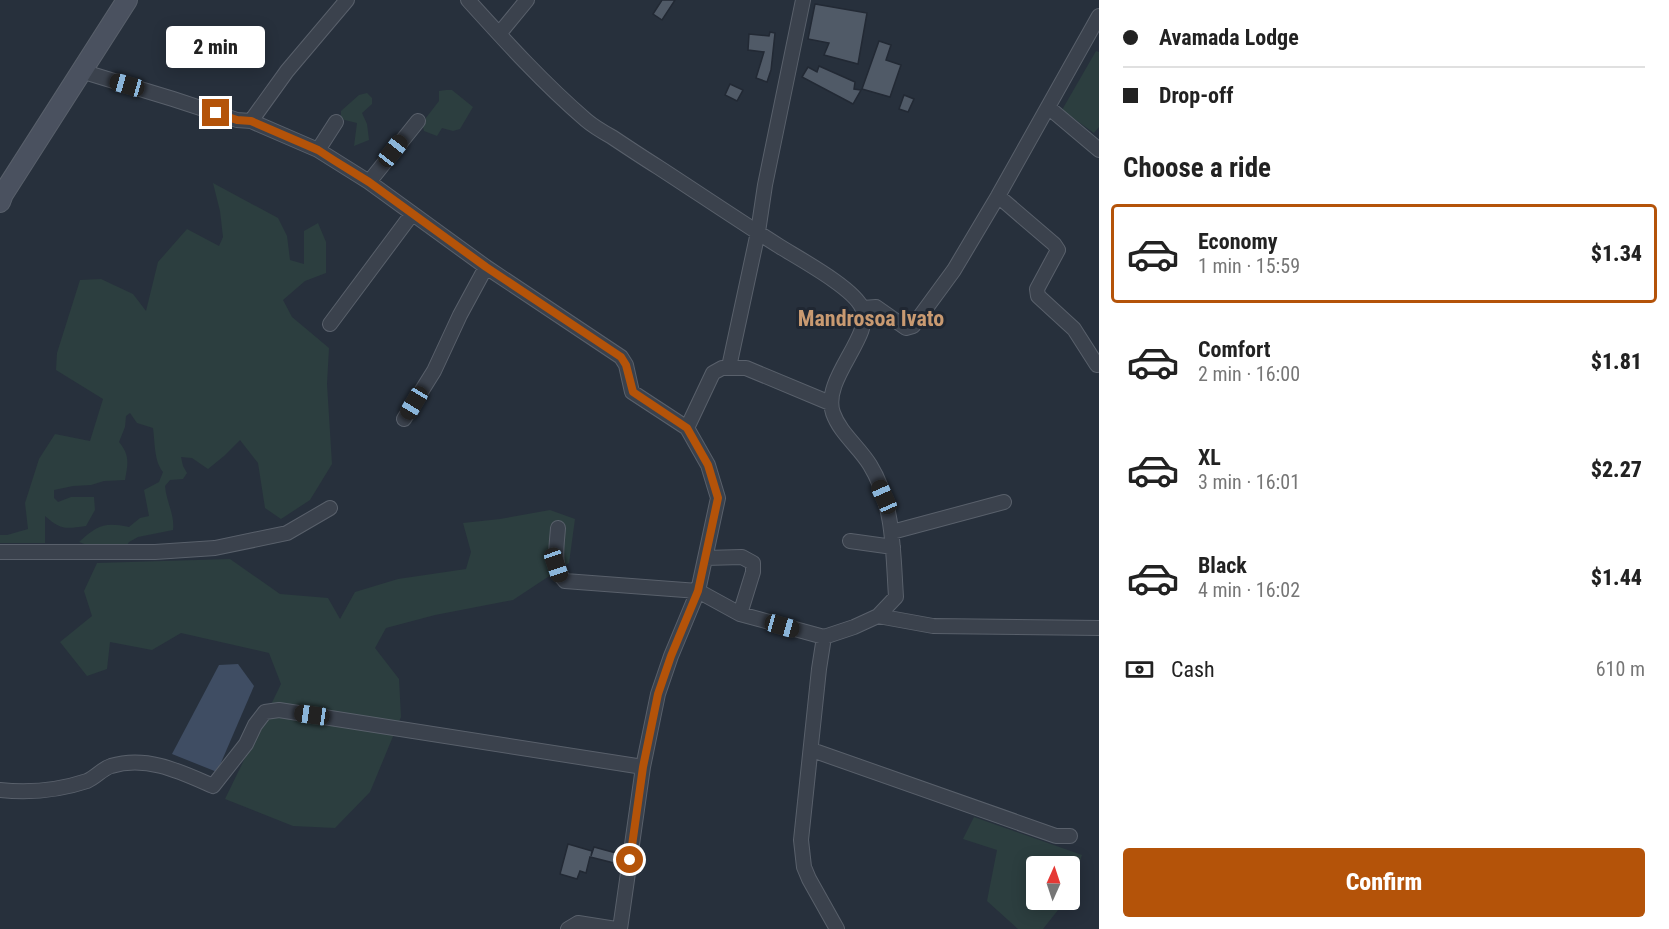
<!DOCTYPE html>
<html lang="en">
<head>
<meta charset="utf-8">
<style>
  body { margin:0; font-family:"Roboto Condensed",sans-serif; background:#f2f2f2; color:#222; height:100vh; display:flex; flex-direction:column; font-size:22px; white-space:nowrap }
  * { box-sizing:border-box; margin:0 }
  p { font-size:20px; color:#767676 }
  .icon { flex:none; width:33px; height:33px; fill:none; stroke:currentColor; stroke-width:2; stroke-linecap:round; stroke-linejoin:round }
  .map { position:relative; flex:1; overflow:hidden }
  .panel { display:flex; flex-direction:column; background:#fff; width:570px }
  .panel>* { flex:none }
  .hud { display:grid; align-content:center; height:132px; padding:0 24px; background:#fff }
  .needle { width:39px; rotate:3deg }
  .tools { position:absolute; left:1026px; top:856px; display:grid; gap:12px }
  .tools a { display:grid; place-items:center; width:54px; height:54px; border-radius:6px; background:#fff; box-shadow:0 3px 15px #0003; font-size:30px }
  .end { position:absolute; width:27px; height:27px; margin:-14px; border:8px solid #b45309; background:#fff; box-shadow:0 0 0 3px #fff }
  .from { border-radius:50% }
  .bubble { position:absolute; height:42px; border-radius:6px; background:#fff; box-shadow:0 3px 15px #0003; font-size:20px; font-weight:800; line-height:42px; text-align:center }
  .car { position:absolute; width:18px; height:36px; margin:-18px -9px; border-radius:8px; box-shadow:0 0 4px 2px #0007; background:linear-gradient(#222 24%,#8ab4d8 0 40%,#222 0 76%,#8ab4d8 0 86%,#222 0) }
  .hud b { display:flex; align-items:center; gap:21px; height:57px; font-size:22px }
  .hud b+b { border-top:2px solid #e0e0e0 }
  .hud i { width:15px; height:15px; background:#222 }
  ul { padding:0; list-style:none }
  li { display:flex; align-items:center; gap:18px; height:99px; margin:0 12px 9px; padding:0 12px; border:3px solid transparent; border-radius:6px }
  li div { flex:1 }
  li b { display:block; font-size:22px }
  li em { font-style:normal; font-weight:800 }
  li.active { border-color:#b45309 }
  li>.icon { width:54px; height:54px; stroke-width:1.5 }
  h2 { padding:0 24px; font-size:27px; line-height:72px }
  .pay { display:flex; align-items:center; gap:15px; height:66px; padding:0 24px; font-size:22px }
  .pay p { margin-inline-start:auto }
  .cta { display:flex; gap:12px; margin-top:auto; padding:12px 24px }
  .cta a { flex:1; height:69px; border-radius:6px; background:#b45309; color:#fff; font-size:24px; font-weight:800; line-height:69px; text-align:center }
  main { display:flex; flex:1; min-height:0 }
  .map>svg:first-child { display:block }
  .green { fill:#2c3e3f }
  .water { fill:#3f4d63 }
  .building { fill:#505a67; stroke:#222934; stroke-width:1.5 }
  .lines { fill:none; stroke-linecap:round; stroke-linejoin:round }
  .minor-casing { stroke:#59606b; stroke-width:16 }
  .secondary-casing { stroke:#59606b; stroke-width:22 }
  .minor { stroke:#3b424d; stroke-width:14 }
  .secondary { stroke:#4a515f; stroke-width:20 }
  .route { stroke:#b45309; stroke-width:8 }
  .labels { text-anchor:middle; stroke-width:6; stroke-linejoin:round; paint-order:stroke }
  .district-label { font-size:22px; font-weight:bold; fill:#c99a71; stroke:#202732 }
</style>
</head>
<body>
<main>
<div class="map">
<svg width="1099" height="929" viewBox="0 0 1099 929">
  <rect width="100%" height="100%" fill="#27303c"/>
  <path class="green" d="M1096,51L1099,52V127L1094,133L1062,110Z
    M446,90H452L473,107L460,129L453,131L442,128L437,136L424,131L422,123L439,101V91Z
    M367,93L372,98V104L362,113L367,124L369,140L354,146L357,123L341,119V111L359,95Z
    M213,183L278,218L287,236L290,260L304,264V231L318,223L326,242V273L305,281L283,300L292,317L329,348L327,384L332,464L310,500L281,519L265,508L258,463L240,440L224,456L208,469L192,458L181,457L183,466L187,473L183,479L170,480L165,486C166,501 175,515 173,530L138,537L129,542L124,550L98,549L79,542C98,525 104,522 129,527L140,518L149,516L144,490L159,482L163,472C154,461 155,442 153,428L137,423L130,413L126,416L125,427L119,442C130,455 128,464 125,480L104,481L91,485L73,486L54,490V498L58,502L71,497H94L95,510L86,526C65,529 61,530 45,516V543H0V535H7L28,529L25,503L39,459L55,434L90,441L103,399L56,370L57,353L80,280L101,279L133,294L146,311L158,262L187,229L219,246L223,237L220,211Z
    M550,510L575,519L569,563L513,600L435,615L386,628L375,648L399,679L401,717L370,792L335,828L293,826L225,799L281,684L269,653L181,633L152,650L110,642L107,669L87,676L60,642L92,616L84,591L97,563L230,559L280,594L328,598L340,619L355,592L398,579L466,569L471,552L463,523L500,519Z
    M974,817L1082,855L1070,890V867H1036V900H1066L1043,929H1018L987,901L997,850L963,839Z"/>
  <path class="water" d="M238,664L254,686L217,772L172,754L219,665Z"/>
  <path class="building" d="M662,0H675L662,20L653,14Z
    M815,4L867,13L858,64L824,55L829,43L808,39Z
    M770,32L775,33L771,70L767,82L756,78L764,52L748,50L749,34L769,36Z
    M879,41L891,45L886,60L901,65L890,97L862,89Z
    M819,66L855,82L854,89L861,90L853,104L802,77L808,67L817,72Z
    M730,84L743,90L737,101L725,95Z
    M904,95L914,99L908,112L899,109Z
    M568,844L592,851L591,856L594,847L616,853L614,863L590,857L586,873L580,871L577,879L560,874Z"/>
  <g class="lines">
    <g class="minor-casing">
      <path id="minor" d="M468,0C506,42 543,83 586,120C593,126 603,132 612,137C627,147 642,157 658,167C698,193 738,220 779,246C798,258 854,288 862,308C875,335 821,379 833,413C840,433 859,447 870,465C894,504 893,552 896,597L878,616L854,627L824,637L819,669L801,840L804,867L809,879L837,929
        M499,34L527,0
        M81,71L173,99L237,120L251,121L318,150L369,182L486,267L621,357L626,365L632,392L687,428L708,465L718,498L698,591L740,614L824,637
        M1048,107L1099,150
        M251,121L287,71L347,0
        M318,150L336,122
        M369,182L418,121
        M998,196L1054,244L1058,250L1037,289L1038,296L1074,329L1097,365
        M863,308L876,307L906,328L913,326L954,270L998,196L1099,16
        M330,324L412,214
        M729,367L758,232L765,185L803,0
        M404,419L434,371L460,315L486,267
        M687,428L713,373L722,368H746L830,403
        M892,532L1004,502
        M850,541L893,547
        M0,552H155L215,548L287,533L330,508
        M705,558L742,557L753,563V572L740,614
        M878,616L933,626L1099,628
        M812,750L1056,836H1070
        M0,790C29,793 60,790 87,781C96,777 102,769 111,766C147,755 181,772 213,786L246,744L255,725L265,712L279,710L643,767L658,694L671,656L698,591L565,581C552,568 557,544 558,528
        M568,929L578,923L616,929
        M620,929L643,767"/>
    </g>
    <g class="secondary-casing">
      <path id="secondary" d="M0,202L3,194L127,0"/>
    </g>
    <use href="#minor" class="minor"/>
    <use href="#secondary" class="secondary"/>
  </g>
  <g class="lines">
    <path class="route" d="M216,113L237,120L251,121L318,150L335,161L369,182L486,267L621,357L626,365L633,392L687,428L708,465L718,498L698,591L671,656L658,694L643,767L630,860"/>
  </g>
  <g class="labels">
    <g class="district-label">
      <text x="871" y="326">Mandrosoa Ivato</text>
    </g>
  </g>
</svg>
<div class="tools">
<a><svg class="needle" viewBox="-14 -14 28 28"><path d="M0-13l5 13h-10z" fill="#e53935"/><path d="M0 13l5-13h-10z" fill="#767676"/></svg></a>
</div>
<i class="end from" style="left:630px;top:860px"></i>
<i class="end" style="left:216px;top:113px"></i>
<div class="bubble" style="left:166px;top:26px;width:99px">2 min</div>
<i class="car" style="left:127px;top:85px;rotate:286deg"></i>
<i class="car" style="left:393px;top:151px;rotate:38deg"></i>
<i class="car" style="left:414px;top:403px;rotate:211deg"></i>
<i class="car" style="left:884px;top:497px;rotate:336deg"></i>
<i class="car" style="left:556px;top:565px;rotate:161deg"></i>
<i class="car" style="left:782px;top:626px;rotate:106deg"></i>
<i class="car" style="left:312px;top:715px;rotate:278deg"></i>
</div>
<section class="panel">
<div class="hud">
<b><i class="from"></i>Avamada Lodge</b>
<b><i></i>Drop-off</b>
</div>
<h2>Choose a ride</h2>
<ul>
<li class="active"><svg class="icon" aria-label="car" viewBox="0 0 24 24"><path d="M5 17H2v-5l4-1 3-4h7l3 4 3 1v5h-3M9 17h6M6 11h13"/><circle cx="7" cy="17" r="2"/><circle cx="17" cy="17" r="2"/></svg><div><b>Economy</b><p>1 min · 15:59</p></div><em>$1.34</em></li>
<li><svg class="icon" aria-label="car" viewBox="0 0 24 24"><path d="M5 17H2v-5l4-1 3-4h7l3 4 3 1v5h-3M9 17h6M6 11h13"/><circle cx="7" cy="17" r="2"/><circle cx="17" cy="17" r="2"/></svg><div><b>Comfort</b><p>2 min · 16:00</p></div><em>$1.81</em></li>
<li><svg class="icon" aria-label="car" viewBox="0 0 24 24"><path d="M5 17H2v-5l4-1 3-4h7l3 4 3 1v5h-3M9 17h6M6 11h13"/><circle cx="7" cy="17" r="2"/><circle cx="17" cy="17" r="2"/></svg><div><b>XL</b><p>3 min · 16:01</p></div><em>$2.27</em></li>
<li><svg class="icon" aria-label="car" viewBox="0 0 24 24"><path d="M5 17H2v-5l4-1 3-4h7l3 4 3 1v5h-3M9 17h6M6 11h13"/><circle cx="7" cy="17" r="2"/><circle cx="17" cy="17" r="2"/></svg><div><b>Black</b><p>4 min · 16:02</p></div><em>$1.44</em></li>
</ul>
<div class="pay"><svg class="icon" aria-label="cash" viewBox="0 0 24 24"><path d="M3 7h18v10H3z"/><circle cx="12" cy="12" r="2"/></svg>Cash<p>610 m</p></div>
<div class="cta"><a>Confirm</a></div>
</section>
</main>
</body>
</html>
